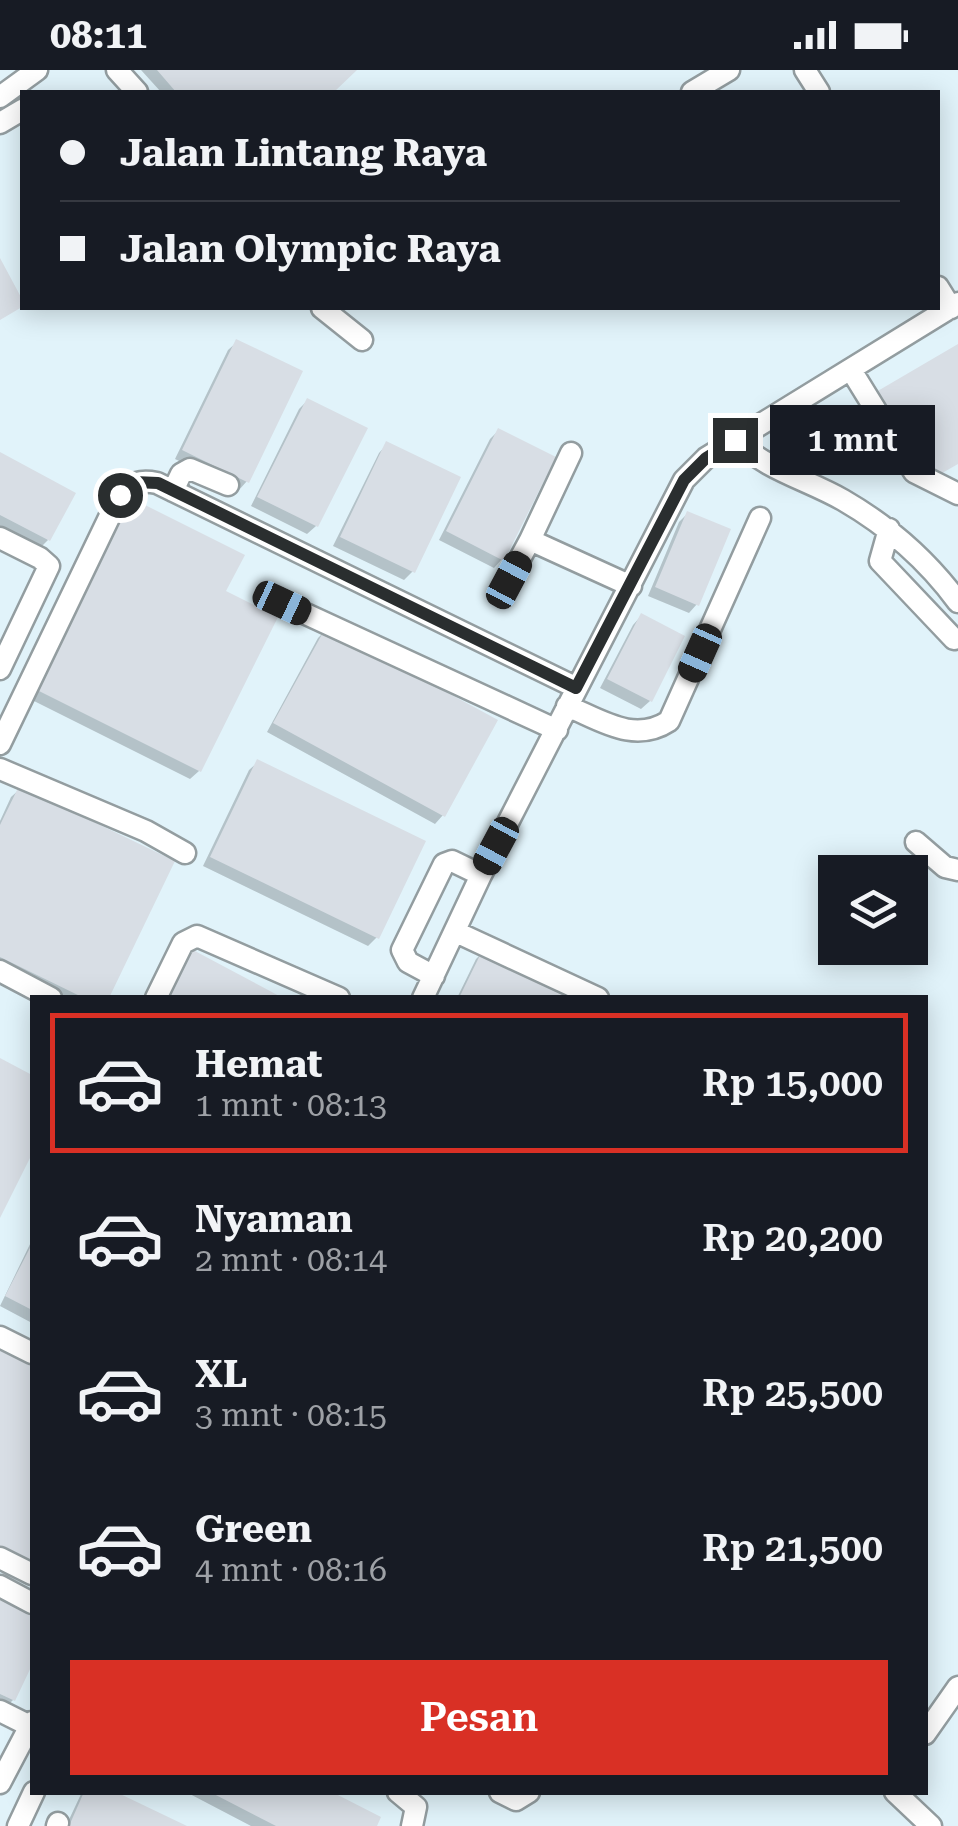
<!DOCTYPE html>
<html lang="id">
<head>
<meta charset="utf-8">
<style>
  body { margin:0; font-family:"Roboto Serif",serif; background:#20242c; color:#f1f3f6; height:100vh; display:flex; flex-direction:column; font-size:38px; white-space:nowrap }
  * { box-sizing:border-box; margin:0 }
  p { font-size:32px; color:#9ea1a6 }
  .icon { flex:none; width:55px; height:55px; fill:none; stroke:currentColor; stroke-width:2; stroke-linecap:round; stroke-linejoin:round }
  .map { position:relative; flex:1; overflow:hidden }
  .details { position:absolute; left:30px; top:925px; width:898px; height:800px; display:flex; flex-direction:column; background:#171b24; border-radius:0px; box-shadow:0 5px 25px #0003 }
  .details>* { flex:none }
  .banner { position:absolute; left:20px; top:20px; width:920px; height:220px; border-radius:0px; box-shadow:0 5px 25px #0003; display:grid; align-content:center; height:220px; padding:0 40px; background:#171b24 }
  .tools { position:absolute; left:818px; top:785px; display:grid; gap:20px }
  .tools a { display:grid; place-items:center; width:110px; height:110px; border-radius:0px; background:#171b24; box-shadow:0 5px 25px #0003; font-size:50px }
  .end { position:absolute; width:45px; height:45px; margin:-22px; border:12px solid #2a2e2f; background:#fff; box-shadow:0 0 0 5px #fff }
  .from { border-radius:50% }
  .bubble { position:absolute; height:70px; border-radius:0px; background:#171b24; box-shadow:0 5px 25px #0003; font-size:32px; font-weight:600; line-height:70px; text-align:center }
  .car { position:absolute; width:30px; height:60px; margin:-30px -15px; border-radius:12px; box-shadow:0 0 8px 2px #0007; background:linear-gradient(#222 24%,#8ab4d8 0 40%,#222 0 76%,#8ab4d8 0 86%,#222 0) }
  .banner b { display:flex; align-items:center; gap:35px; height:95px; font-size:38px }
  .banner b+b { border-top:2px solid #363941 }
  .banner i { width:25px; height:25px; background:#f1f3f6 }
  ul { padding:18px 0 0; list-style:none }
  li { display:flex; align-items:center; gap:30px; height:140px; margin:0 20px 15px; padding:0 20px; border:5px solid transparent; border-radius:0px }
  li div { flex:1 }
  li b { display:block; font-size:38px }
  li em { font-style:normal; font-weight:600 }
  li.on { border-color:#d93025 }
  li>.icon { width:90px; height:90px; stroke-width:1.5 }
  .cta { display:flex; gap:20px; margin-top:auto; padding:20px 40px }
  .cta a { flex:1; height:115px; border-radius:0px; background:#d93025; color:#fff; font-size:40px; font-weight:600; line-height:115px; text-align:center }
  .status { display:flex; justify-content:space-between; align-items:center; height:70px; padding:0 50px; background:#171b24; direction:ltr }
  .status svg { height:28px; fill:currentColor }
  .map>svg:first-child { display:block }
  .built { fill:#e1f3fa; fill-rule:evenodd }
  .shadow { fill:#0003 }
  .building { fill:#d8dee5 }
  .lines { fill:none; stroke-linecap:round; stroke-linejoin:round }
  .minor-casing { stroke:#939da0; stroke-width:25 }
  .minor { stroke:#fff; stroke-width:20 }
  .route { stroke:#2a2e2f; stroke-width:12 }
</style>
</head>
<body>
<div class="status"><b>08:11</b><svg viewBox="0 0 49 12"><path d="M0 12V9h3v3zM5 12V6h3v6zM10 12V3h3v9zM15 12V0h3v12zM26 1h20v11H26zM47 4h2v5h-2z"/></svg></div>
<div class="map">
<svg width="958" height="1756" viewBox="0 0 958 1756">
  <rect width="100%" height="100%" fill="#f8fcfe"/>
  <path class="built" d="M0,0H958V1756H0ZM22,22H938V238H22ZM835,802H910V878H835ZM32,928H925V1722H32Z"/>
  <path class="shadow" d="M141,0H354L331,22H161Z
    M237,272L247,411L239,420L175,389L228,280Z
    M307,331L316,456L307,464L251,436L299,339Z
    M498,361L502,489L494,498L439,470L490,369Z
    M387,374L413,501L404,510L333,476L379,383Z
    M0,385L48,470L40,478L0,457Z
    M131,431L223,522L199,701L190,709L28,628L123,440Z
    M687,444L697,534L689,543L648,526L679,452Z
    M641,546L650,631L641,639L600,618L633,555Z
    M326,560L443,745L435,754L267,662L318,568Z
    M258,692L377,867L368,876L203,796L249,700Z
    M20,719L106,928H59L0,899V751L11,727Z
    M485,880L580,928H457L476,889Z
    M193,883L278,928H166L185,891Z
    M32,1170V1253L0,1236Z
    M0,1283L32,1298V1504L0,1489Z
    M0,1524L32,1540V1589L13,1630L5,1638L0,1636Z
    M82,1722H110L181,1756H66Z
    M186,1722H327L374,1756H251Z"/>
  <path class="building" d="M157,0H357L334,22H176Z
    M0,188L22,229V237L0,250Z
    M236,269L303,301L249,413L182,380Z
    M958,274V394L928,411L876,322Z
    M307,328L368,358L318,457L257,427Z
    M498,358L556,387L504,491L446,461Z
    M386,371L461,407L415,503L340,467Z
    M0,382L76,423L50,471L0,445Z
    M131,428L245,485L226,521L278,547L201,702L35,619Z
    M687,441L731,459L699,536L655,517Z
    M641,543L685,566L652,632L607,609Z
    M326,557L498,650L445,747L273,653Z
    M257,689L426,771L379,869L210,787Z
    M19,716L175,791L109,928H84L0,887V755Z
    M484,877L585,928H459Z
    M193,880L283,928H168Z
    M0,988L32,1005V1084L0,1148Z
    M32,1174V1240L5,1226Z
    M0,1280L32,1296V1492L0,1477Z
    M0,1521L32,1537V1595L15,1631L0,1624Z
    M84,1722H116L187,1756H69Z
    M210,1722H332L381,1747L377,1756H276Z"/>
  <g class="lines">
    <g class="minor-casing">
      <path id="minor" d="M117,0L137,22
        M805,0L819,22
        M692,22L729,0
        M0,27L37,0
        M0,53L22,40
        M938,217L951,238
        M322,238L362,270
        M851,300L914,402L958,424
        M735,369C766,400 806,409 843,430C888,456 927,490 958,532
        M571,383L530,470L631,516
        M173,421L181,404L190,399L228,415
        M889,459L880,491L954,569
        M0,468L40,488L49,496L0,599
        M509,509L530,470
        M282,533L557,660
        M567,636C601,650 634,674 669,651L760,448
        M0,674L120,425C131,412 141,410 157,413L577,618
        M0,699L146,761L185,783
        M916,772L945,797L958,800
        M456,862L598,928
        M0,901L51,928
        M434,906L408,892L402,880L444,794L452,791L481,805
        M156,928L183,873L197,866L339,928
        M423,928L481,805L684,410L706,388L958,233
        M0,1267L32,1283
        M0,1488L32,1504
        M0,1516L32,1533
        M0,1641L30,1656
        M925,1664L958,1617
        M0,1713L32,1652
        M398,1722L416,1737L412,1756
        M500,1722L516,1730L529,1722
        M895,1722L931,1756
        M18,1756L34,1722
        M57,1756L58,1753"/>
    </g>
    <use href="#minor" class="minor"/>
  </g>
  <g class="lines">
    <path class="route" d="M120,425L134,412L158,413L576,618L684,410L706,388L735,370"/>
  </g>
</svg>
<div class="tools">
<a><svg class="icon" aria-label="layers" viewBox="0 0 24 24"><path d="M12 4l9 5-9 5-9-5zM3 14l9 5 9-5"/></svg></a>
</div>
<i class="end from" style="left:120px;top:425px"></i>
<i class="end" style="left:735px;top:370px"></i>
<div class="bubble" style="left:770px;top:335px;width:165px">1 mnt</div>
<i class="car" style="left:509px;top:510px;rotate:28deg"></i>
<i class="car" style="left:282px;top:533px;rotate:115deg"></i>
<i class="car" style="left:700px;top:583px;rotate:204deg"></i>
<i class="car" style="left:496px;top:776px;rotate:208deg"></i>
<div class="banner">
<b><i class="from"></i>Jalan Lintang Raya</b>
<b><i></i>Jalan Olympic Raya</b>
</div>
<section class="details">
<ul>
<li class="on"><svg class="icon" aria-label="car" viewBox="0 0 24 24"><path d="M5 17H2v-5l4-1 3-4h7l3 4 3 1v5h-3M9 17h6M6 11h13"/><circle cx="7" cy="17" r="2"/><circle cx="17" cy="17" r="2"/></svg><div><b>Hemat</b><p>1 mnt · 08:13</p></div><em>Rp 15,000</em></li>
<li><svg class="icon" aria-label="car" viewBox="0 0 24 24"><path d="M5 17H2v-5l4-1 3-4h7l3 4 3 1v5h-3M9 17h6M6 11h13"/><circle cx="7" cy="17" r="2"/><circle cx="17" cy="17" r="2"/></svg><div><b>Nyaman</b><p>2 mnt · 08:14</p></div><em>Rp 20,200</em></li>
<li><svg class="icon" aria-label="car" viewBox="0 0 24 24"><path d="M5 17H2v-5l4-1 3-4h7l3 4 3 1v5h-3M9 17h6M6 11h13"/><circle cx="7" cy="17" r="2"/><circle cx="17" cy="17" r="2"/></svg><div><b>XL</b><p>3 mnt · 08:15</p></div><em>Rp 25,500</em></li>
<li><svg class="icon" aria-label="car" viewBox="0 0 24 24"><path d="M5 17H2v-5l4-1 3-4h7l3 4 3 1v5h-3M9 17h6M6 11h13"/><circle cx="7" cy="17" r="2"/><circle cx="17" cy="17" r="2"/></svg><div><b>Green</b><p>4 mnt · 08:16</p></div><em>Rp 21,500</em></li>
</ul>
<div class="cta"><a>Pesan</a></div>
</section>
</div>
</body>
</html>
